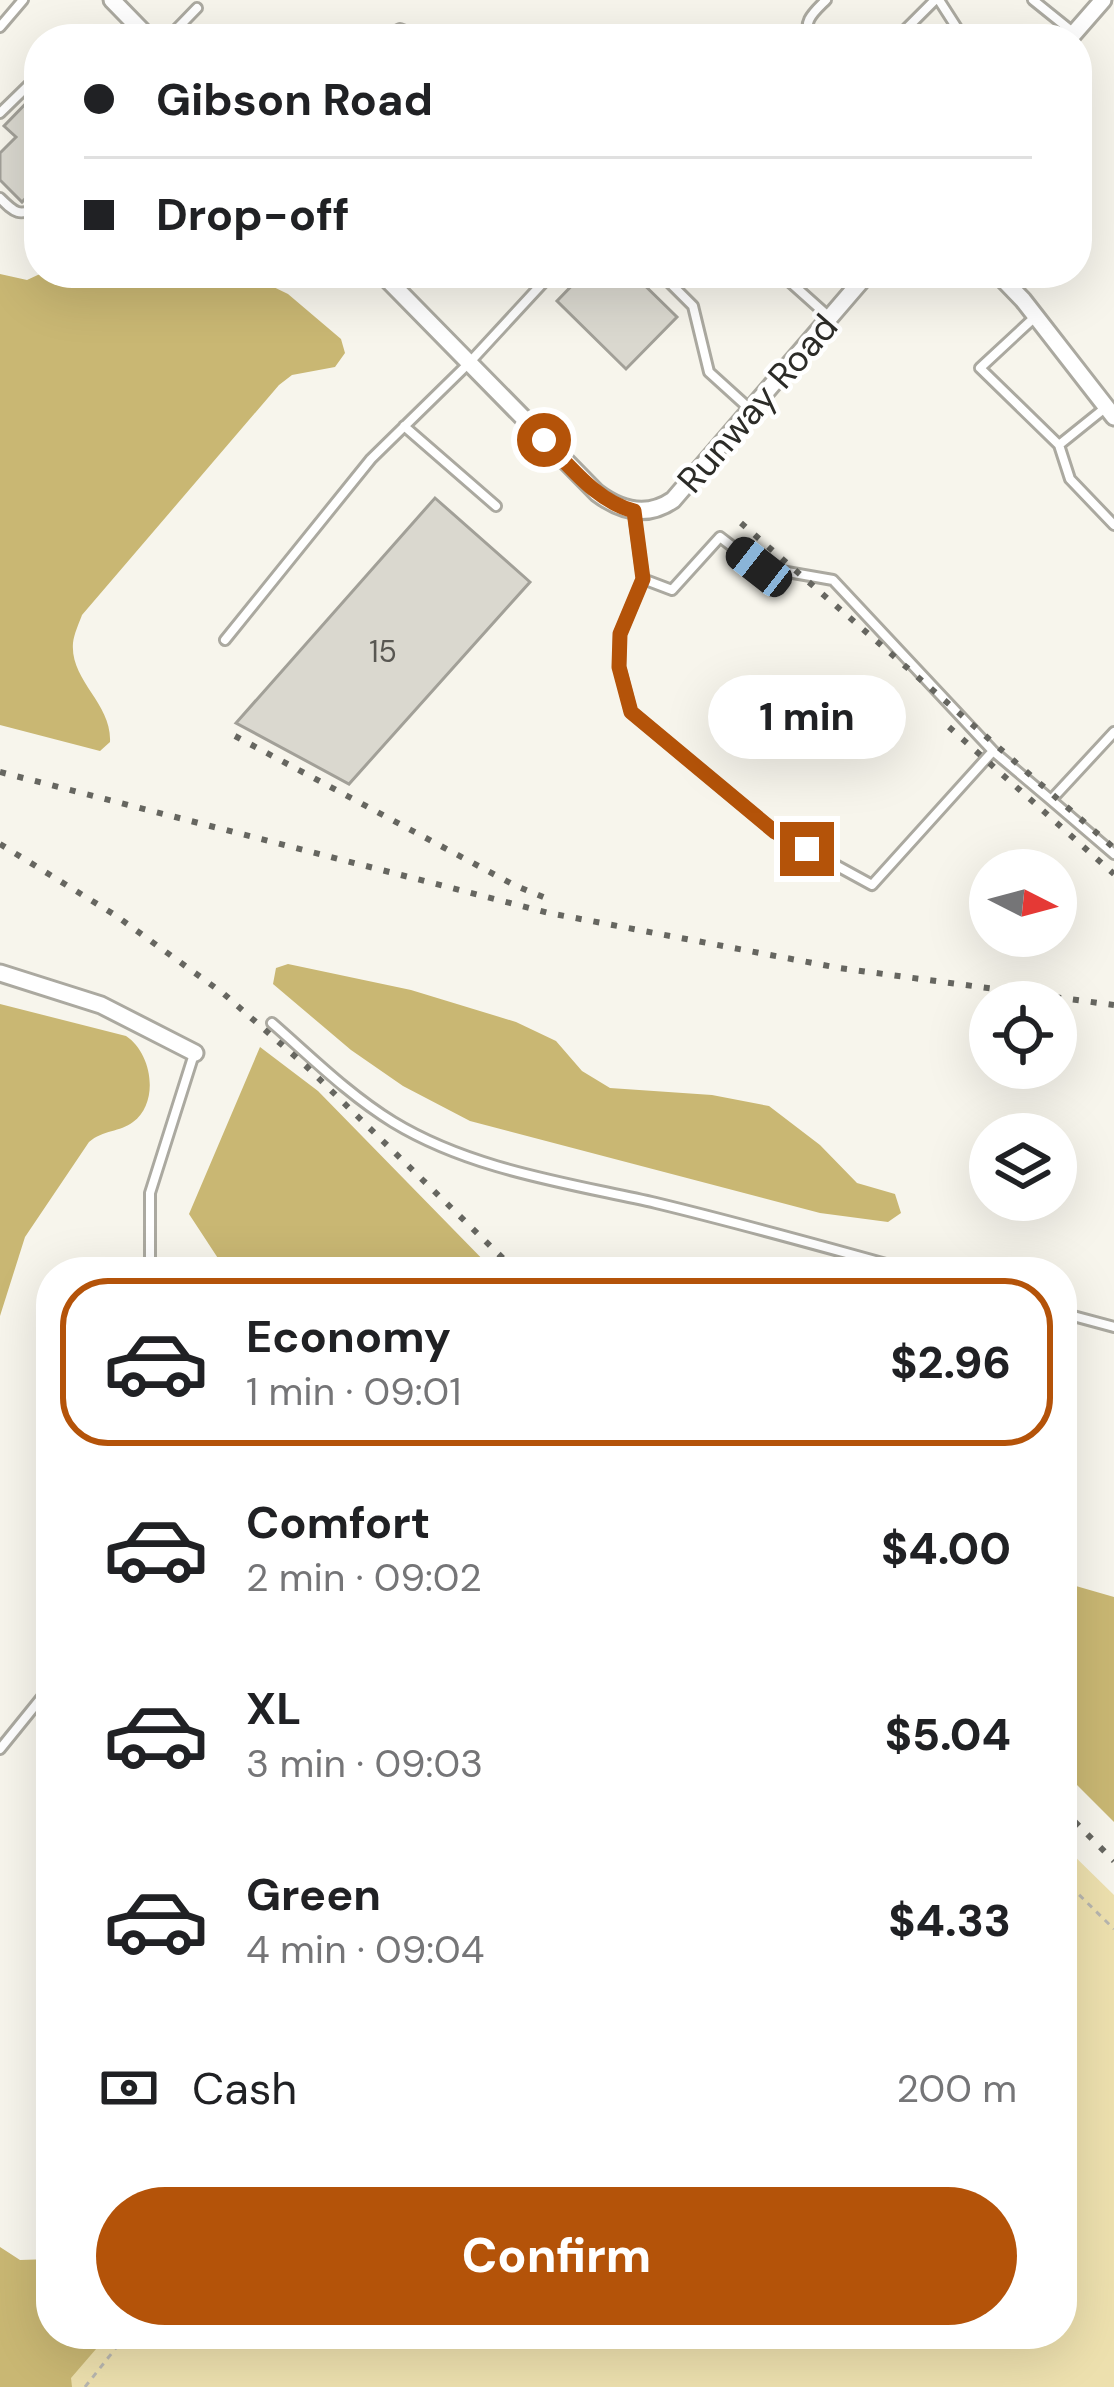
<!DOCTYPE html>
<html lang="en">
<head>
<meta charset="utf-8">
<style>
  body { margin:0; font-family:"DM Sans",sans-serif; background:#f2f2f2; color:#202124; height:100vh; display:flex; flex-direction:column; font-size:45px; white-space:nowrap }
  * { box-sizing:border-box; margin:0 }
  p { font-size:39px; color:#757577 }
  .icon { flex:none; width:66px; height:66px; fill:none; stroke:currentColor; stroke-width:2; stroke-linecap:round; stroke-linejoin:round }
  .map { position:relative; flex:1; overflow:hidden }
  .side { position:absolute; left:36px; top:1257px; width:1041px; height:1092px; display:flex; flex-direction:column; background:#fff; border-radius:48px; box-shadow:0 12px 48px #0002 }
  .side>* { flex:none }
  .guide { position:absolute; left:24px; top:24px; width:1068px; height:264px; border-radius:48px; box-shadow:0 12px 48px #0002; display:grid; align-content:center; height:264px; padding:0 60px; background:#fff }
  .needle { width:78px; rotate:96deg }
  .fabs { position:absolute; left:969px; top:849px; display:grid; gap:24px }
  .fabs a { display:grid; place-items:center; width:108px; height:108px; border-radius:50%; background:#fff; box-shadow:0 12px 48px #0002; font-size:60px }
  .end { position:absolute; width:54px; height:54px; margin:-27px; border:15px solid #b45309; background:#fff; box-shadow:0 0 0 6px #fff }
  .from { border-radius:50% }
  .bubble { position:absolute; height:84px; border-radius:42px; background:#fff; box-shadow:0 12px 48px #0002; font-size:39px; font-weight:800; line-height:84px; text-align:center }
  .car { position:absolute; width:36px; height:72px; margin:-36px -18px; border-radius:15px; box-shadow:0 0 9px 3px #0007; background:linear-gradient(#222 24%,#8ab4d8 0 40%,#222 0 76%,#8ab4d8 0 86%,#222 0) }
  .guide b { display:flex; align-items:center; gap:42px; height:114px; font-size:45px }
  .guide b+b { border-top:3px solid #e0e0e0 }
  .guide i { width:30px; height:30px; background:#202124 }
  ul { padding:21px 0 0; list-style:none }
  li { display:flex; align-items:center; gap:36px; height:168px; margin:0 24px 18px; padding:0 36px; border:6px solid transparent; border-radius:48px }
  li div { flex:1 }
  li b { display:block; font-size:45px }
  li em { font-style:normal; font-weight:800 }
  li.on { border-color:#b45309 }
  li>.icon { width:108px; height:108px; stroke-width:1.5 }
  .pay { display:flex; align-items:center; gap:30px; height:132px; padding:0 60px; font-size:45px }
  .pay p { margin-inline-start:auto }
  .cta { display:flex; gap:24px; margin-top:auto; padding:24px 60px }
  .cta a { flex:1; height:138px; border-radius:72px; background:#b45309; color:#fff; font-size:48px; font-weight:800; line-height:138px; text-align:center }
  .map>svg:first-child { display:block }
  .green { fill:#ede0ae }
  .forest { fill:#c9b773 }
  .building { fill:#dad8cf; stroke:#a2a098; stroke-width:3 }
  .lines { fill:none; stroke-linecap:round; stroke-linejoin:round }
  .service-casing { stroke:#aba9a0; stroke-width:14 }
  .minor-casing { stroke:#aba9a0; stroke-width:21 }
  .path { stroke:#b8b6af; stroke-width:3; stroke-dasharray:6 6; stroke-linecap:butt }
  .service { stroke:#fff; stroke-width:8 }
  .minor { stroke:#fff; stroke-width:15 }
  .rail { stroke:#666660; stroke-width:6; stroke-dasharray:6 12; stroke-linecap:butt }
  .route { stroke:#b45309; stroke-width:15 }
  .labels { text-anchor:middle; stroke-width:9; stroke-linejoin:round; paint-order:stroke }
  .number-label { font-size:30px; fill:#585752 }
  .street-label { font-size:36px; fill:#2c2c28; stroke:#fff }
</style>
</head>
<body>
<div class="map">
<svg width="1114" height="2387" viewBox="0 0 1114 2387">
  <rect width="100%" height="100%" fill="#f7f5ec"/>
  <path class="green" d="M1062,1844L1114,1895V2387H59L105,2334H1062Z"/>
  <path class="forest" d="M42,273H245L288,294L341,339L345,353L335,367L292,375L279,385L82,615C79,623 74,634 73,643C70,681 112,703 110,742L100,751L0,725V274L27,280Z
    M288,964L411,990L516,1022L556,1041L582,1071L610,1088L712,1095L769,1106L820,1145L857,1183L895,1194L901,1213L888,1222L820,1213L470,1121L403,1086L351,1050L273,984L276,968Z
    M0,1004L126,1036C152,1053 160,1102 133,1122C120,1132 103,1130 89,1142L25,1237L0,1316Z
    M260,1047L318,1091L495,1272H227L189,1214Z
    M1062,1582L1114,1597V1822L1062,1770Z
    M0,2247L20,2260L51,2259V2334H109L71,2378L72,2387H0Z"/>
  <path class="building" d="M39,90V184L22,202L0,180V153L16,137L4,126Z
    M584,273H632L677,317L626,369L557,301Z
    M435,498L530,582L349,784L236,723Z"/>
  <g class="lines">
    <g class="service-casing">
      <path id="service" d="M939,0L964,39
        M1033,0L1074,33
        M0,27L23,0
        M167,39L197,8
        M379,39L400,29L426,39
        M811,39C801,22 814,12 826,0
        M896,39L935,0
        M0,113L39,75
        M0,198C15,213 19,217 39,207
        M660,273L693,306L709,372L752,411
        M780,273L828,316
        M1036,316L980,368L1059,445L1070,479L1114,525
        M404,426L496,506
        M1059,445L1105,408
        M634,513L643,579L620,634L619,666L631,712L775,832L872,885L993,751
        M643,579L672,590L720,537L759,567L833,580L993,751L1051,800L1114,732
        M225,640L371,459L469,363L552,273
        M1051,800L1114,854
        M272,1023C311,1057 349,1095 393,1122C472,1170 568,1183 656,1203C743,1224 829,1248 915,1272
        M150,1272V1193L194,1054
        M1062,1313L1114,1327
        M0,1749L51,1686"/>
    </g>
    <g class="minor-casing">
      <path id="minor" d="M112,0L150,39
        M1069,39L1103,0
        M381,273L597,493C621,511 647,518 673,500L868,273
        M997,273L1023,300L1114,417
        M0,973L101,1005L195,1053"/>
    </g>
    <path class="path" d="M1062,1878L1114,1929
      M85,2387L127,2334"/>
    <use href="#service" class="service"/>
    <use href="#minor" class="minor"/>
    <path class="rail" d="M741,523L1114,848
      M949,727L1114,874
      M235,736L514,885L553,901
      M0,772L549,913L839,968L1114,1005
      M0,844L115,915L224,994L306,1066L517,1272
      M1062,1809L1114,1861"/>
  </g>
  <g class="lines">
    <path class="route" d="M544,440C571,467 596,501 634,511L643,579L620,634L619,667L631,712L775,832L807,849"/>
  </g>
  <g class="labels">
    <g class="number-label">
      <text x="383" y="662">15</text>
    </g>
    <g class="street-label">
      <text transform="translate(757 403) rotate(-49)" y="13">Runway Road</text>
    </g>
  </g>
</svg>
<div class="fabs">
<a><svg class="needle" viewBox="-14 -14 28 28"><path d="M0-13l5 13h-10z" fill="#e53935"/><path d="M0 13l5-13h-10z" fill="#757577"/></svg></a>
<a><svg class="icon" aria-label="locate" viewBox="0 0 24 24"><circle cx="12" cy="12" r="6"/><path d="M12 2v4M12 18v4M2 12h4M18 12h4"/></svg></a>
<a><svg class="icon" aria-label="layers" viewBox="0 0 24 24"><path d="M12 4l9 5-9 5-9-5zM3 14l9 5 9-5"/></svg></a>
</div>
<i class="end from" style="left:544px;top:440px"></i>
<i class="end" style="left:807px;top:849px"></i>
<div class="bubble" style="left:708px;top:675px;width:198px">1 min</div>
<i class="car" style="left:759px;top:567px;rotate:308deg"></i>
<div class="guide">
<b><i class="from"></i>Gibson Road</b>
<b><i></i>Drop-off</b>
</div>
<section class="side">
<ul>
<li class="on"><svg class="icon" aria-label="car" viewBox="0 0 24 24"><path d="M5 17H2v-5l4-1 3-4h7l3 4 3 1v5h-3M9 17h6M6 11h13"/><circle cx="7" cy="17" r="2"/><circle cx="17" cy="17" r="2"/></svg><div><b>Economy</b><p>1 min · 09:01</p></div><em>$2.96</em></li>
<li><svg class="icon" aria-label="car" viewBox="0 0 24 24"><path d="M5 17H2v-5l4-1 3-4h7l3 4 3 1v5h-3M9 17h6M6 11h13"/><circle cx="7" cy="17" r="2"/><circle cx="17" cy="17" r="2"/></svg><div><b>Comfort</b><p>2 min · 09:02</p></div><em>$4.00</em></li>
<li><svg class="icon" aria-label="car" viewBox="0 0 24 24"><path d="M5 17H2v-5l4-1 3-4h7l3 4 3 1v5h-3M9 17h6M6 11h13"/><circle cx="7" cy="17" r="2"/><circle cx="17" cy="17" r="2"/></svg><div><b>XL</b><p>3 min · 09:03</p></div><em>$5.04</em></li>
<li><svg class="icon" aria-label="car" viewBox="0 0 24 24"><path d="M5 17H2v-5l4-1 3-4h7l3 4 3 1v5h-3M9 17h6M6 11h13"/><circle cx="7" cy="17" r="2"/><circle cx="17" cy="17" r="2"/></svg><div><b>Green</b><p>4 min · 09:04</p></div><em>$4.33</em></li>
</ul>
<div class="pay"><svg class="icon" aria-label="cash" viewBox="0 0 24 24"><path d="M3 7h18v10H3z"/><circle cx="12" cy="12" r="2"/></svg>Cash<p>200 m</p></div>
<div class="cta"><a>Confirm</a></div>
</section>
</div>
</body>
</html>
